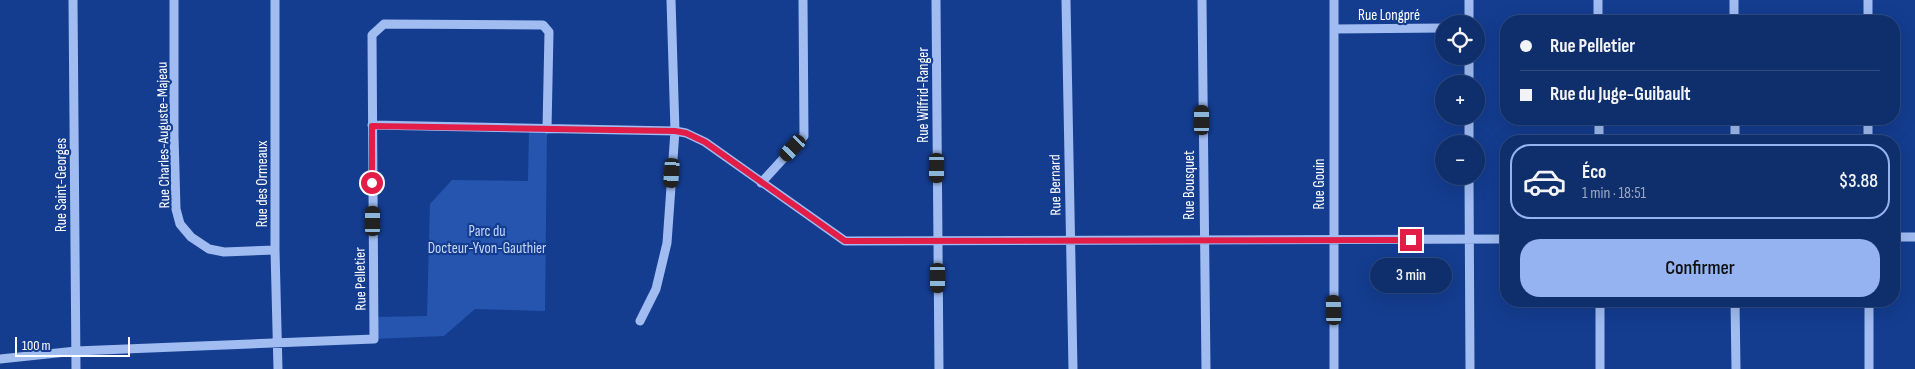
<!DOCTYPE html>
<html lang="fr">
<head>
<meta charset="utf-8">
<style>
  body { margin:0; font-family:"Sofia Sans Condensed",sans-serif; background:#1d3a74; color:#f1f3f6; height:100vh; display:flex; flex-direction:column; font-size:19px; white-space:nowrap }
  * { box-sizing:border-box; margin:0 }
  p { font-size:16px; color:#9ba8c2 }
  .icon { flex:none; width:28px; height:28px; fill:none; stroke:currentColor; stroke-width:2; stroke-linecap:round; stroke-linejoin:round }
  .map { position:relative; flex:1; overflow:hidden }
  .details { position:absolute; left:1500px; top:135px; width:400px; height:172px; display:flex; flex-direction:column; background:#0f2e6c; border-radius:20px; box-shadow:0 5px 20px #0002,0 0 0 1px #2f4a7f }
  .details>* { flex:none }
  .top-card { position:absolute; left:1500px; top:15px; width:400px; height:110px; border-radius:20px; box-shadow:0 5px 20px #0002,0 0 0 1px #2f4a7f; display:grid; align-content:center; height:110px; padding:0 20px; background:#0f2e6c }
  .buttons { position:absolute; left:1435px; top:15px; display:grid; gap:10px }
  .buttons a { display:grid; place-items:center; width:50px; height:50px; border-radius:50%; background:#0f2e6c; box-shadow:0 5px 20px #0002,0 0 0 1px #2f4a7f; font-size:25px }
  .scale { position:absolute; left:15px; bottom:12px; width:115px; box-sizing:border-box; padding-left:5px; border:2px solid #fff; border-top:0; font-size:14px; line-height:18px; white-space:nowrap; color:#fff; -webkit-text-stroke:4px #143d90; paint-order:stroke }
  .end { position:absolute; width:22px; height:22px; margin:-11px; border:6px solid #e11d48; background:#fff; box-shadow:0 0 0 2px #fff }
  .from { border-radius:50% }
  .bubble { position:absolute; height:35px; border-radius:18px; background:#0f2e6c; box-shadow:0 5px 20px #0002,0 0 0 1px #2f4a7f; font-size:16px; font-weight:600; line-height:35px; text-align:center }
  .car { position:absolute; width:15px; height:30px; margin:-15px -8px; border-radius:6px; box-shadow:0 0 4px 1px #0007; background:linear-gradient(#222 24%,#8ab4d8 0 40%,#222 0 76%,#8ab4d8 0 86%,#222 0) }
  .top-card b { display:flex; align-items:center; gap:18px; height:48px; font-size:19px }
  .top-card b+b { border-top:1px solid #2f4a7f }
  .top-card i { width:12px; height:12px; background:#f1f3f6 }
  ul { padding:9px 0 0; list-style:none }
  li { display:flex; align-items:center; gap:15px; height:75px; margin:0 10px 8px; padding:0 10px; border:2px solid transparent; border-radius:20px }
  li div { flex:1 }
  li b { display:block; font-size:19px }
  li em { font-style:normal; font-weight:600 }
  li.on { border-color:#95b2f1 }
  li>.icon { width:45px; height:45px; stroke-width:1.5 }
  .primary-button { display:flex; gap:10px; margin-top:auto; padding:10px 20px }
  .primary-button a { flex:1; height:58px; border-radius:20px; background:#95b2f1; color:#111; font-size:20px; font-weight:600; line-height:58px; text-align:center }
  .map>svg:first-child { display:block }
  .park { fill:#2655af }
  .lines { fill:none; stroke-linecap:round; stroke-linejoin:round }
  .minor { stroke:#a0bcf1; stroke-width:9 }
  .route { stroke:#e11d48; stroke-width:6 }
  .labels { text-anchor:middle; stroke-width:4.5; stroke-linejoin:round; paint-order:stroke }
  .street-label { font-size:15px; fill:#fff; stroke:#143d90 }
  .park-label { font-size:15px; fill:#c7d9fc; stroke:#143d90 }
</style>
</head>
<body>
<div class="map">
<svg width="1915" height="369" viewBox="0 0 1915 369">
  <rect width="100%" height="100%" fill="#143d90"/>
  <path class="park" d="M529,128L547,129L545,311L475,309L444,336L374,339V317L427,316L430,204L452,180L528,181Z"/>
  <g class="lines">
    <path class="minor" d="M73,0L76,369
      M174,0V135L176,209L180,224L191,237L209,249L224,252L275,250
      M275,0V250L278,369
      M936,0L939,369
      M1066,0L1073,369
      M1202,0L1206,369
      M1334,0V369
      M1469,0V24
      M1598,0V21
      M1734,0V21
      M1868,0V21
      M1334,29L1444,28
      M1469,84V56
      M1599,119V141
      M1735,119V141
      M1868,119V141
      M372,125L675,131L686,133L705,142L845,241L1506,239
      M1469,144V116
      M1469,176L1470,369
      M761,183L804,136L803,0
      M1894,237H1915
      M1600,301V369
      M1735,301L1736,369
      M1869,301V369
      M640,321L656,289L667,243L675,131L671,0
      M0,359L76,351L374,339L372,35L384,24L543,25L549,32L547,129"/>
  </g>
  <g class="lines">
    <path class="route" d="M372,183V126L675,131L686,133L705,142L845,241L1411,240"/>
  </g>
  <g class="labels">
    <g class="street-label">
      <text x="1389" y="20">Rue Longpré</text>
      <text transform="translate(923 95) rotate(-90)" y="5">Rue Wilfrid-Ranger</text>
      <text transform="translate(163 135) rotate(-91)" y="5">Rue Charles-Auguste-Majeau</text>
      <text transform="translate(262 184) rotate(-90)" y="5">Rue des Ormeaux</text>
      <text transform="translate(1319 184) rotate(-90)" y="5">Rue Gouin</text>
      <text transform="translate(61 185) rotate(-90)" y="5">Rue Saint-Georges</text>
      <text transform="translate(1055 185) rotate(-91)" y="5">Rue Bernard</text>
      <text transform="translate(1189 185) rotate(-90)" y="5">Rue Bousquet</text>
      <text transform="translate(360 279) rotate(-91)" y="5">Rue Pelletier</text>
    </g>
    <g class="park-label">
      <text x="487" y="236">Parc du<tspan x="487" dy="17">Docteur-Yvon-Gauthier</tspan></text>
    </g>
  </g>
</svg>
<div class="buttons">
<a><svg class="icon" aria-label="locate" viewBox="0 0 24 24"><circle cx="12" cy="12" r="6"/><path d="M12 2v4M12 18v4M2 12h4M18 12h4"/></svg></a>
<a>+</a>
<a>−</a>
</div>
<div class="scale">100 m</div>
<i class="end from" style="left:372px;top:183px"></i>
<i class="end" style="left:1411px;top:240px"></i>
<div class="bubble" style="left:1370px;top:258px;width:82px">3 min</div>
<i class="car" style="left:1202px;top:120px;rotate:0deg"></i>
<i class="car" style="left:793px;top:148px;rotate:223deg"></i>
<i class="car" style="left:937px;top:168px;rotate:180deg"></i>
<i class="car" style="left:672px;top:173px;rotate:184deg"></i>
<i class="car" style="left:373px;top:221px;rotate:0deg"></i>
<i class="car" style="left:938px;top:278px;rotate:180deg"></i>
<i class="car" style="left:1334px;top:310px;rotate:359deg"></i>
<div class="top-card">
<b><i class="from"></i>Rue Pelletier</b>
<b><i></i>Rue du Juge-Guibault</b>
</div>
<section class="details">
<ul>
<li class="on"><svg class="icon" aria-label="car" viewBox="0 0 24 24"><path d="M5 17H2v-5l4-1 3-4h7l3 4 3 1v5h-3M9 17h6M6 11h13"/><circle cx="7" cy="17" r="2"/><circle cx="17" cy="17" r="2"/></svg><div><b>Éco</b><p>1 min · 18:51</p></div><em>$3.88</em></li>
</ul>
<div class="primary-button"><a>Confirmer</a></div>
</section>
</div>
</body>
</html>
